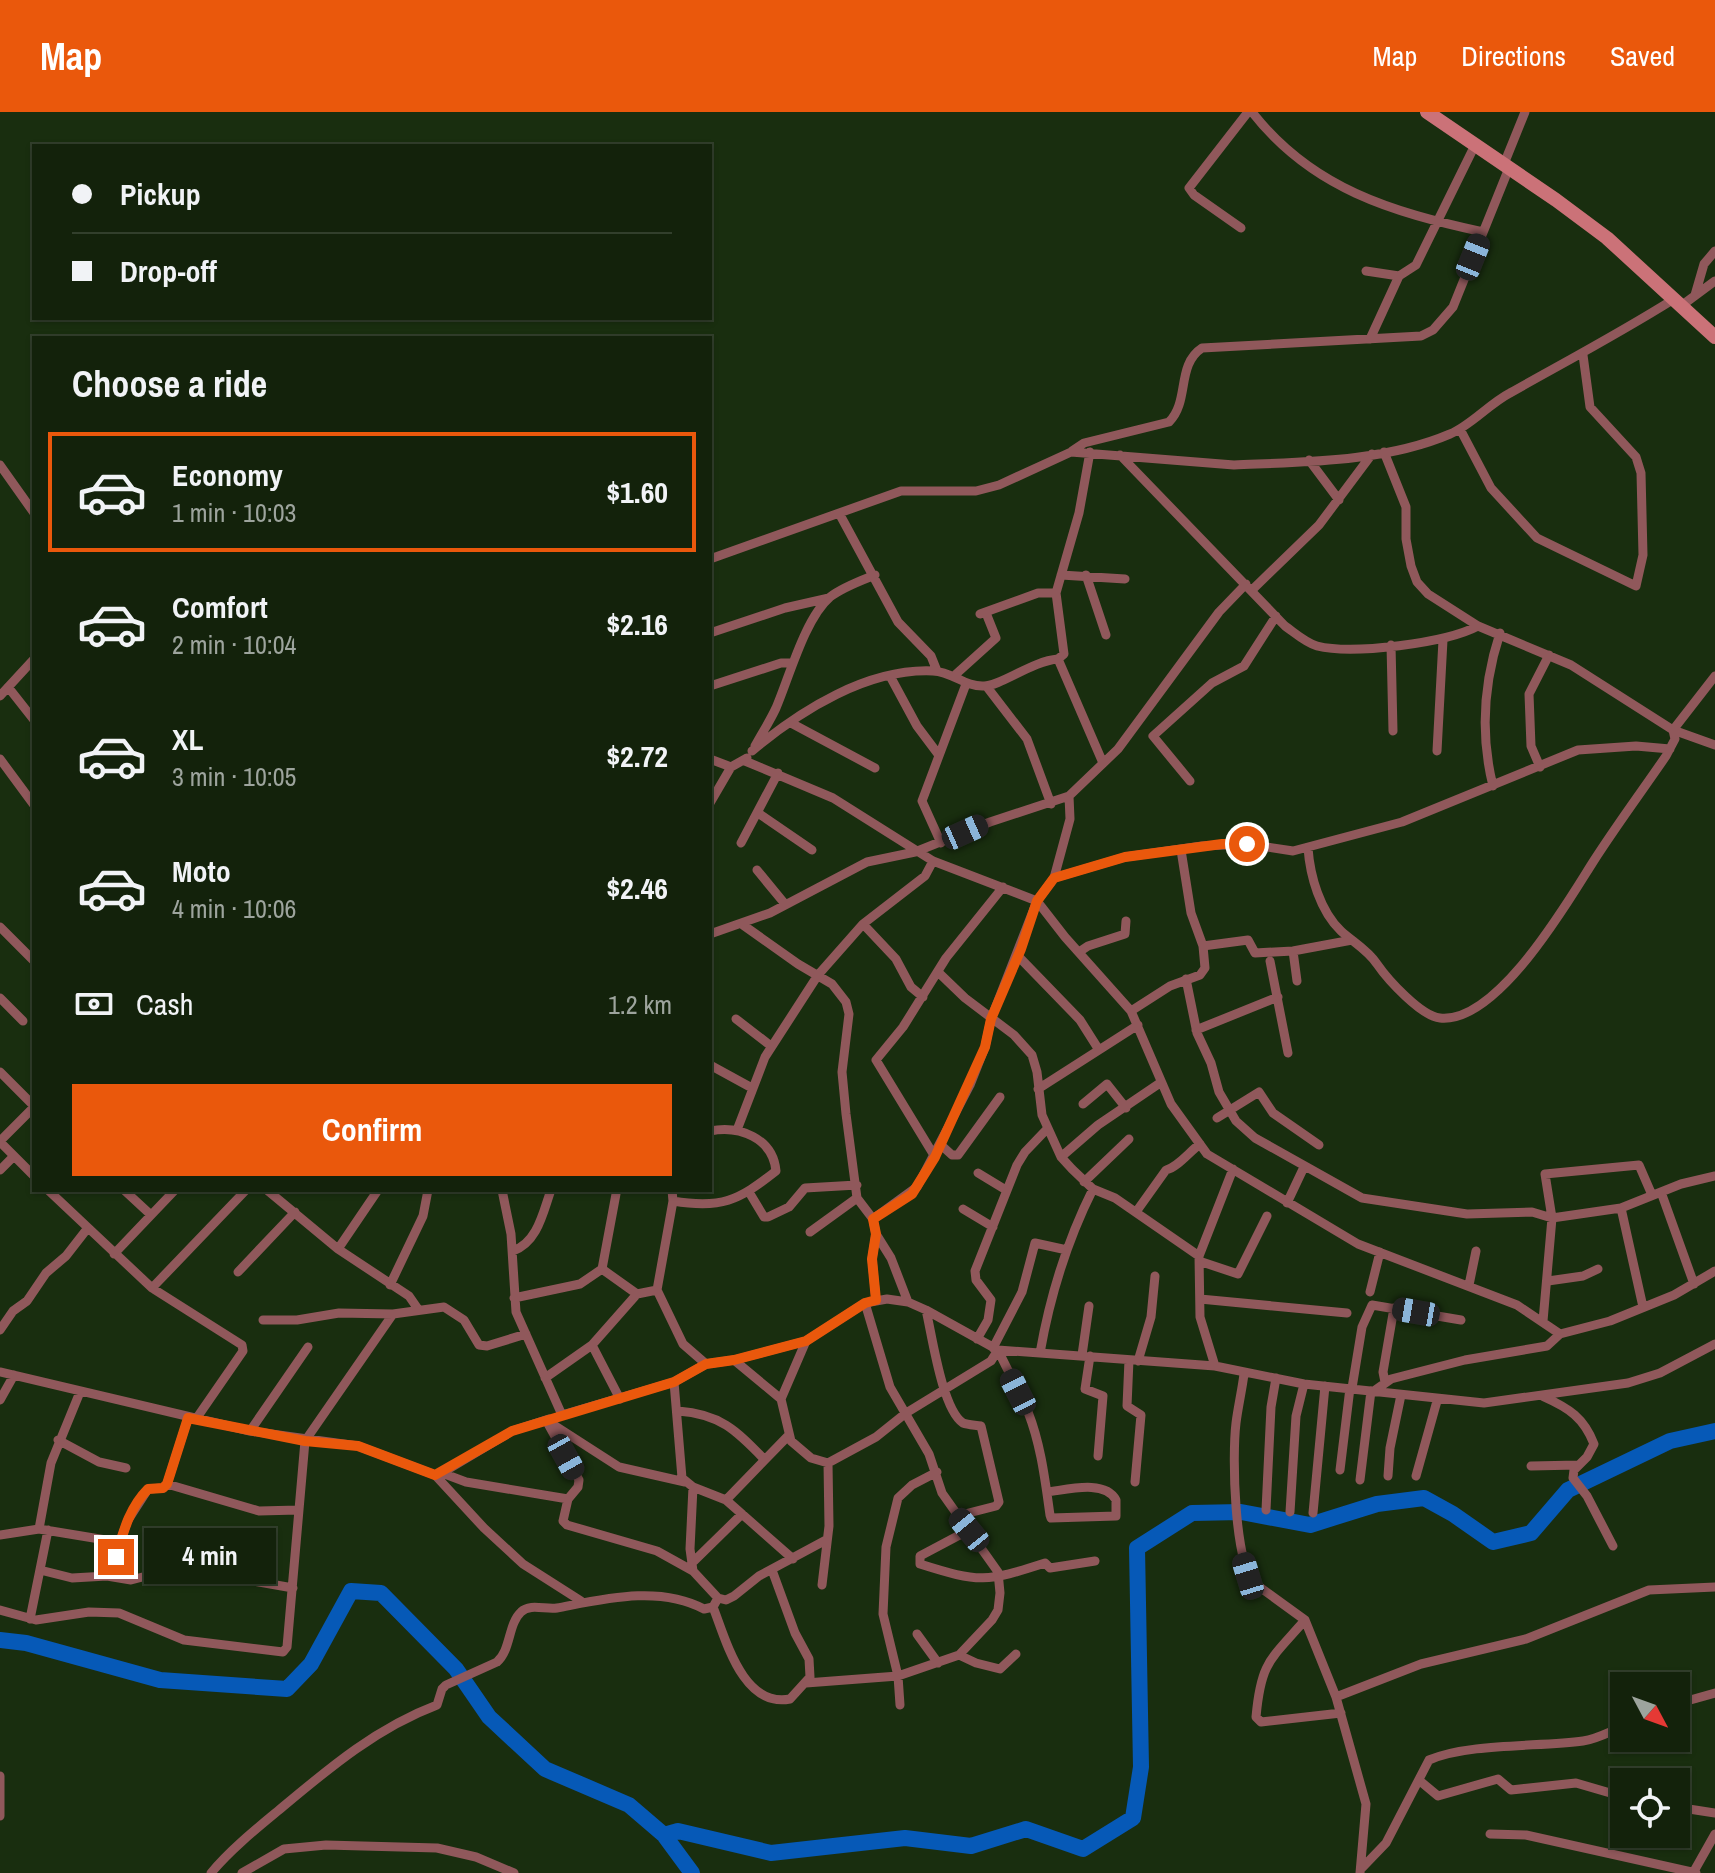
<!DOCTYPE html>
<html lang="en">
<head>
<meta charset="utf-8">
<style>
  body { margin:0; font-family:"Archivo Narrow",sans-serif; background:#202f19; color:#f1f3f6; height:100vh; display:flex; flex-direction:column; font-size:30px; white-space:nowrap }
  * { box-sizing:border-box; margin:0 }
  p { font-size:26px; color:#9da49d }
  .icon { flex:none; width:44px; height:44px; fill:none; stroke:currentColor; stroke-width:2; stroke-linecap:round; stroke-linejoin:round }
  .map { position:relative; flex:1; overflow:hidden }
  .side { position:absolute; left:32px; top:224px; width:680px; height:856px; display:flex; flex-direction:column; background:#13220b; border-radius:0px; box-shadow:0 2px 6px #0004,0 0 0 2px #323f2c }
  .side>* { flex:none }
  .guide { position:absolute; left:32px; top:32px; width:680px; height:176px; border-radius:0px; box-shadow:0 2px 6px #0004,0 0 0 2px #323f2c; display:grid; align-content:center; height:176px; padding:0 40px; background:#13220b }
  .needle { width:52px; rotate:131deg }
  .buttons { position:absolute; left:1610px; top:1560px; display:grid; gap:16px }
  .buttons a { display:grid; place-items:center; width:80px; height:80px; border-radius:0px; background:#13220b; box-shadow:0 2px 6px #0004,0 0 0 2px #323f2c; font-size:40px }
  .end { position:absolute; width:36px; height:36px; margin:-18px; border:10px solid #ea580c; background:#fff; box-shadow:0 0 0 4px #fff }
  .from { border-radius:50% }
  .bubble { position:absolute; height:56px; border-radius:0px; background:#13220b; box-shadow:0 2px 6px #0004,0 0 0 2px #323f2c; font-size:26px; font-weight:700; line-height:56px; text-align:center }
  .car { position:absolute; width:24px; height:48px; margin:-24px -12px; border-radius:10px; box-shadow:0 0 6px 2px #0007; background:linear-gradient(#222 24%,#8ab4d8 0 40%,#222 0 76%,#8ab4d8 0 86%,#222 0) }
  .guide b { display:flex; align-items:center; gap:28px; height:76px; font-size:30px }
  .guide b+b { border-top:2px solid #323f2c }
  .guide i { width:20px; height:20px; background:#f1f3f6 }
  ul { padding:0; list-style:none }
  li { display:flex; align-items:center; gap:24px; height:120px; margin:0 16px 12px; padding:0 24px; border:4px solid transparent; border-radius:0px }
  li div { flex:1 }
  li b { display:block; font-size:30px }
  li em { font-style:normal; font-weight:700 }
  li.active { border-color:#ea580c }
  li>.icon { width:72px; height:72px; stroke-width:1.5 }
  h2 { padding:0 40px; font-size:36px; line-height:96px }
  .pay { display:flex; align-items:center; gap:20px; height:88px; padding:0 40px; font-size:30px }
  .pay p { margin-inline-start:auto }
  .button { display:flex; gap:16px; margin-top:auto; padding:16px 40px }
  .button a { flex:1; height:92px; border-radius:0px; background:#ea580c; color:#fff; font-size:32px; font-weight:700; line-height:92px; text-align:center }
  header { display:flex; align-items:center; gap:48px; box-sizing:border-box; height:112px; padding:0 40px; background:#ea580c; color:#fff }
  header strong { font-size:38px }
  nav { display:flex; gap:44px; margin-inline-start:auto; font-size:28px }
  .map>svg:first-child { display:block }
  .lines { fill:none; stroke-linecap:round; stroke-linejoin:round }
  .river { stroke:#0659b7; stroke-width:16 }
  .street { stroke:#90585b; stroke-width:9 }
  .secondary { stroke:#cb7278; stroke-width:14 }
  .route { stroke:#ea580c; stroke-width:10 }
</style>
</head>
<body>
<header>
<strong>Map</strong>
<nav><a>Map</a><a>Directions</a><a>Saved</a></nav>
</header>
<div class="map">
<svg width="1715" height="1761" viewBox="0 0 1715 1761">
  <rect width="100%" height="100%" fill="#192e0f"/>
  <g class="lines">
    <path class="river" d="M0,1528L26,1531L160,1568L287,1577L311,1552L351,1479L381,1481L456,1557L489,1605L545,1657L629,1693L664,1723L692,1761
      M664,1723L678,1719L771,1741L905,1726L971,1734L1026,1717L1083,1737L1133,1706L1141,1655L1137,1436L1192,1401L1241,1400L1310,1413L1377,1392L1424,1386L1453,1402L1493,1430L1531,1421L1568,1378L1670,1329L1715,1319"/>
    <path class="street" d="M1252,0C1312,77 1392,100 1483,120
      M1504,52L1525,0
      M1241,116L1194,83L1189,76L1248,0
      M1366,159L1399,164L1370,227
      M1399,164L1416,153L1475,33
      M1695,183L1704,152L1715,139
      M1681,194L1715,169
      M1460,317L1491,376L1537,426L1636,474L1643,443L1641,361L1636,345L1590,295L1583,243
      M1072,339L1084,331L1169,310C1190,289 1176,253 1202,236L1421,224L1433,218L1453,195L1509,56
      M1384,340L1406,395V427L1411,454L1417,470L1428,482L1478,514L1571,553L1673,618L1715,633
      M1120,343L1285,514C1295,521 1306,531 1317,534C1353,543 1446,531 1478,514
      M1309,348L1339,388
      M0,353L34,401
      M839,401L898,510L931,544L937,559
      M710,447L901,379H976L999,373L1071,340L1234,353C1303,350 1385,350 1450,322C1470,314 1489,292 1510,281C1565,250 1620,221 1674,187
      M1061,463L1125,467
      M1086,463L1106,523
      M1252,478L1319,413L1372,342
      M980,502L1038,481H1056
      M710,521L785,496L829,486
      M1391,533L1393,619
      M1058,547L1064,542L1056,481L1079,401L1090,340
      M955,563L996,526L986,501
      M890,564L917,614L938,642
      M710,574L781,551H793
      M8,575L34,608
      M987,575L1027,627L1051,692
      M0,584L34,547
      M791,611L875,656
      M755,634C762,621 770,609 776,596C789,566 805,506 830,485C843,475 860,469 875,463
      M752,639C801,598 868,556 933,559C953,560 965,575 984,574C1001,574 1032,549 1058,547L1103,651
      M1437,639L1443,528
      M0,647L34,693
      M710,647L731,655L747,646
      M745,649L833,686L933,749L1037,789L1065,825L1131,899L1171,992L1207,1042L1358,1132L1517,1193L1560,1222
      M1540,655L1531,634L1529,582L1549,543
      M1190,669L1153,624L1212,571L1244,554L1276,504
      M1493,674C1480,622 1483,573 1500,521
      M710,691L731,655
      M758,701L812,738
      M741,731L778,661
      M941,731L922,689L966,572
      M1308,736C1310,764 1320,799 1341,819C1353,830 1368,838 1377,852C1388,868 1421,904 1440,906C1497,912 1567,791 1593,750C1616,714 1642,679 1666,644L1675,627L1673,618L1715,564
      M757,758L785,792
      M1054,766L1125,745L1202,734L1247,732L1293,739L1402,710L1578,638L1636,634L1670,637
      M863,812L896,847L911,875L923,885
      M743,813L798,852L832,872L846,890L849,902L842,960L846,1002L857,1086L873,1107L876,1122L872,1147L876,1188
      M0,815L34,849
      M710,822L770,801L867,750L915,740L990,710L1069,684L1118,637L1219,500L1246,472
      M1203,834L1248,828L1255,841L1293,839L1352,828
      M1293,839L1297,869
      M1079,840L1088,834L1125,822L1126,809
      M1018,844L1080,908L1099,938
      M1270,849L1288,941
      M938,860L965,886L1014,923L1032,943L1037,960L1042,1003L1061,1045L1072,1057L1093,1077L1115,1086L1199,1144L1200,1205L1215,1254
      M1186,867L1197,921L1211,951L1219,980L1236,1009L1255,1026L1362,1086L1467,1102L1532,1100L1552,1106L1621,1096L1681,1072L1715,1064
      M0,886L23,909
      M1131,899L1170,874L1200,863L1205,856L1203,834L1191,801L1181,738
      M736,907L771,934
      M1196,918L1278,885
      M710,953L752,976
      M0,960L34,994
      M1038,977L1138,913
      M1083,992L1107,972L1126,996
      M1217,1006L1259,980L1273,1001L1319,1033
      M737,1018L765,945L818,863L863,812L925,764L933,749
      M0,1029L34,995
      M0,1030L34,1064
      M941,1033L952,1043H958L1000,985
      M935,1045L876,948L903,915L946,846L1003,775
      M1061,1045L1098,1013L1160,971
      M0,1058L14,1044
      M978,1061L1006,1078
      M1084,1070L1129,1027
      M48,1078L152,1176L242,1233L243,1239L196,1307
      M124,1078L151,1103
      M267,1078L338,1137L409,1184L418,1197
      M502,1078L511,1122L516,1200L562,1303L674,1270L706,1252L734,1248L806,1229L865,1191L887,1187L908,1190L926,1198L998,1238L1215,1254L1304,1272L1484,1291L1628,1271L1660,1261L1715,1232
      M672,1078L673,1089L657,1178L683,1232L706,1252
      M749,1080L764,1105H768L789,1095L805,1076L857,1073
      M1661,1080L1694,1172
      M673,1089C721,1097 738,1089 776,1059C773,1026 739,1013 710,1019
      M1287,1091L1304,1055
      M1621,1096L1643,1195
      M963,1097L993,1115
      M1136,1100L1166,1058C1178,1055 1189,1040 1200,1032
      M873,1107L917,1075L970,973L985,935L991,907L1037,789L1054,766L1070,707L1069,684
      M810,1120L857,1086
      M876,1122L891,1146L908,1190
      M338,1137L378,1078
      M513,1139C538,1130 543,1100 551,1078
      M114,1142L175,1078
      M1199,1144L1233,1057
      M1202,1150L1238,1162L1267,1104
      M602,1157L637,1182L657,1178
      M238,1160L295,1100
      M1548,1169L1583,1164L1598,1157
      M390,1173L423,1104L428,1078
      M1469,1173L1476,1139
      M152,1176L246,1078
      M1370,1180L1380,1140
      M514,1186L580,1172L602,1157L616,1082
      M1200,1187L1347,1201
      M926,1198C932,1223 942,1297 963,1311C968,1313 976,1313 981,1314L999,1390L996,1394L957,1404
      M263,1208H297L339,1201L393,1202L444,1195L464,1208L479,1233L487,1234L526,1222
      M1543,1209L1552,1106L1545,1062L1639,1053L1652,1083
      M0,1218L13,1199L27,1189L46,1161L66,1144L87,1117
      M977,1227L988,1208L991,1188L976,1168L975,1159L1017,1053L1025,1040L1047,1017
      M806,1229L781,1287L791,1329L811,1346L828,1351L876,1325L906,1301L991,1249L998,1238C1008,1259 1019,1279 1028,1300C1041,1333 1045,1368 1050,1403L1051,1406L1116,1404V1388C1105,1367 1066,1378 1047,1380
      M592,1233L620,1287
      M993,1236L1022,1180L1035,1131L1067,1138
      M1040,1241C1050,1184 1067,1129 1093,1077
      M1082,1243L1089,1194
      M1090,1244L1085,1277L1103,1284L1098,1344
      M734,1248L781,1287
      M1129,1248L1127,1294L1141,1303L1135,1370
      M1138,1249L1151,1205L1155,1164
      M0,1260L250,1319L358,1334L435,1363L442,1361L466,1370L568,1387L563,1409L567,1413L657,1439L693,1459
      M1244,1262C1242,1278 1238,1295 1236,1311C1232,1344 1234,1447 1254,1471L1305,1508L1336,1585L1366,1692L1360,1761
      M545,1266L592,1233L637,1182
      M674,1270L682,1366L693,1375L726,1388L793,1447
      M1385,1270L1383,1260L1394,1196
      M1352,1276L1362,1215L1372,1193L1461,1208
      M1374,1279L1391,1267L1465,1248L1547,1234L1560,1222L1610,1209L1674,1183L1715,1159
      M1544,1285C1569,1296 1584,1306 1594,1332L1587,1345L1574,1358L1573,1366L1587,1384L1613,1434
      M0,1288L14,1263
      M678,1299C720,1302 736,1318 764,1347
      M250,1319L308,1235
      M58,1328L99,1350L126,1356
      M1531,1354L1578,1353
      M1340,1358L1350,1276
      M442,1361L512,1319L549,1307
      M435,1363L484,1416L523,1452L581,1489
      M1388,1364L1390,1336L1401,1283
      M1416,1364L1437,1289
      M1360,1368L1371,1279
      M167,1372L188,1306
      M693,1375L690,1437L693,1459L718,1486L726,1488L734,1484L759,1464L826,1428
      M568,1387L578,1375L579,1368L546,1308L619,1355L685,1370
      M726,1388L788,1324
      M1266,1398L1271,1295L1276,1266
      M1290,1400L1296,1304L1304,1272
      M1313,1401L1325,1274
      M39,1417L51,1351L80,1280
      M969,1418L920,1444V1452C980,1471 986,1470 1045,1451L1050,1456L1095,1449
      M0,1423L39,1417L118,1430
      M692,1451L742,1402
      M40,1458L72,1466L107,1464L131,1468L158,1461L214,1462L293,1476
      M107,1464L128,1408L148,1377L163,1376L167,1372L259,1399L298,1398
      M822,1473L829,1414L828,1351
      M718,1486L713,1495C726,1528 743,1596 790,1587L810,1565L809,1547L795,1521L772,1458
      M0,1498L36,1508L89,1500L119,1501L184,1528L283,1540L287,1535L305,1329L393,1202
      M30,1507L48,1418
      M1305,1508C1270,1548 1261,1550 1256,1605L1261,1610L1341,1601
      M917,1522L938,1551
      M959,1543L976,1551L1000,1557L1016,1542
      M806,1571L898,1564L959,1543L992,1508L998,1498L1000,1481L998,1460L942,1381L929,1342L890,1275L865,1191
      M1336,1585L1421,1552L1526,1527L1649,1478L1715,1475
      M1676,1592L1715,1581
      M900,1593L898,1564L883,1502L886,1435L898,1386L912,1373L937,1360
      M0,1664V1704
      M1420,1669L1438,1684L1498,1667L1511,1678L1576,1671L1624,1685
      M1676,1695L1715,1701
      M1490,1722L1526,1723L1696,1761
      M1361,1757L1386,1731L1429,1648C1468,1631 1540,1635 1583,1629C1597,1627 1611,1619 1624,1614
      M211,1761C230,1738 256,1717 279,1698C328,1657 376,1616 437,1593L442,1577L446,1573L497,1550C511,1538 508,1512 521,1500C530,1491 546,1498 557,1496C604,1487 659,1473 704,1497L713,1495
      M242,1761L284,1737L326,1733L437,1736L476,1745L514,1761
      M1693,1761L1715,1722"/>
    <path class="secondary" d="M1427,0L1556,88L1607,126L1715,225"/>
  </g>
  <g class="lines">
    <path class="route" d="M116,1445C123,1421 129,1396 148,1377L163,1376L167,1372L188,1306L305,1329L358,1334L435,1363L512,1319L674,1270L706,1252L734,1248L806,1229L865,1191L876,1188L872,1147L876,1122L873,1107L912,1082L935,1045L985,935L991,907L1021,837L1037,789L1054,766L1125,745L1222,732H1247"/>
  </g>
</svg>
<div class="buttons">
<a><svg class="needle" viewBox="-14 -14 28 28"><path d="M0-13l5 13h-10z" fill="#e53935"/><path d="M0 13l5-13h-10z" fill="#9da49d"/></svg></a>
<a><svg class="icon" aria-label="locate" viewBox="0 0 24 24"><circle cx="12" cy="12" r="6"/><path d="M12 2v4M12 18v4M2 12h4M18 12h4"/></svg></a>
</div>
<i class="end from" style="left:1247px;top:732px"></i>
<i class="end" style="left:116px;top:1445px"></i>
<div class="bubble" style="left:144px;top:1416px;width:132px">4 min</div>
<i class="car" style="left:1473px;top:145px;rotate:22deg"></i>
<i class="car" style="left:965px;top:720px;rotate:66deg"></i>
<i class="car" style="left:1416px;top:1200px;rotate:280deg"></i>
<i class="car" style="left:1018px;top:1280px;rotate:333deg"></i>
<i class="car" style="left:566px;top:1345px;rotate:151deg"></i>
<i class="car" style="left:969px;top:1418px;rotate:321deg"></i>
<i class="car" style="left:1248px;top:1464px;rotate:343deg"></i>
<div class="guide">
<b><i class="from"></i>Pickup</b>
<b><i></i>Drop-off</b>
</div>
<section class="side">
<h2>Choose a ride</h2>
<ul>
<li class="active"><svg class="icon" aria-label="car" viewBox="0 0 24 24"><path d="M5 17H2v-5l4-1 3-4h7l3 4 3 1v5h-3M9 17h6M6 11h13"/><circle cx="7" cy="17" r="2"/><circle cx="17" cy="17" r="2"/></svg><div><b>Economy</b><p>1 min · 10:03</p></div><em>$1.60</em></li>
<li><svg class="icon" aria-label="car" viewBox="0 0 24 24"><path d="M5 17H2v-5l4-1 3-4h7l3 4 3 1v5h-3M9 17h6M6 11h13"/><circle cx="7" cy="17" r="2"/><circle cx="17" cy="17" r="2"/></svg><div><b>Comfort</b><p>2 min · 10:04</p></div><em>$2.16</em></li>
<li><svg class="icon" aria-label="car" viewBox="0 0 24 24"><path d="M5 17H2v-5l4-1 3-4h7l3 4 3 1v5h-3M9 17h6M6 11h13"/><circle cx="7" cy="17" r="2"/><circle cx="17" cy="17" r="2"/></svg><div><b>XL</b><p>3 min · 10:05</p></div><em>$2.72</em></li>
<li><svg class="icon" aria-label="car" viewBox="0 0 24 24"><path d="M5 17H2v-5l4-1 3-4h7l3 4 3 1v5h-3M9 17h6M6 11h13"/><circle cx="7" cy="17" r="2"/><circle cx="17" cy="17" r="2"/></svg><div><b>Moto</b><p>4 min · 10:06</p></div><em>$2.46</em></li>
</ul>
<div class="pay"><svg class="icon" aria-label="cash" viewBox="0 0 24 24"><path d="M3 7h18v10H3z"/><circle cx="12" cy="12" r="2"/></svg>Cash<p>1.2 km</p></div>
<div class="button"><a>Confirm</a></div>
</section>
</div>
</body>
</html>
